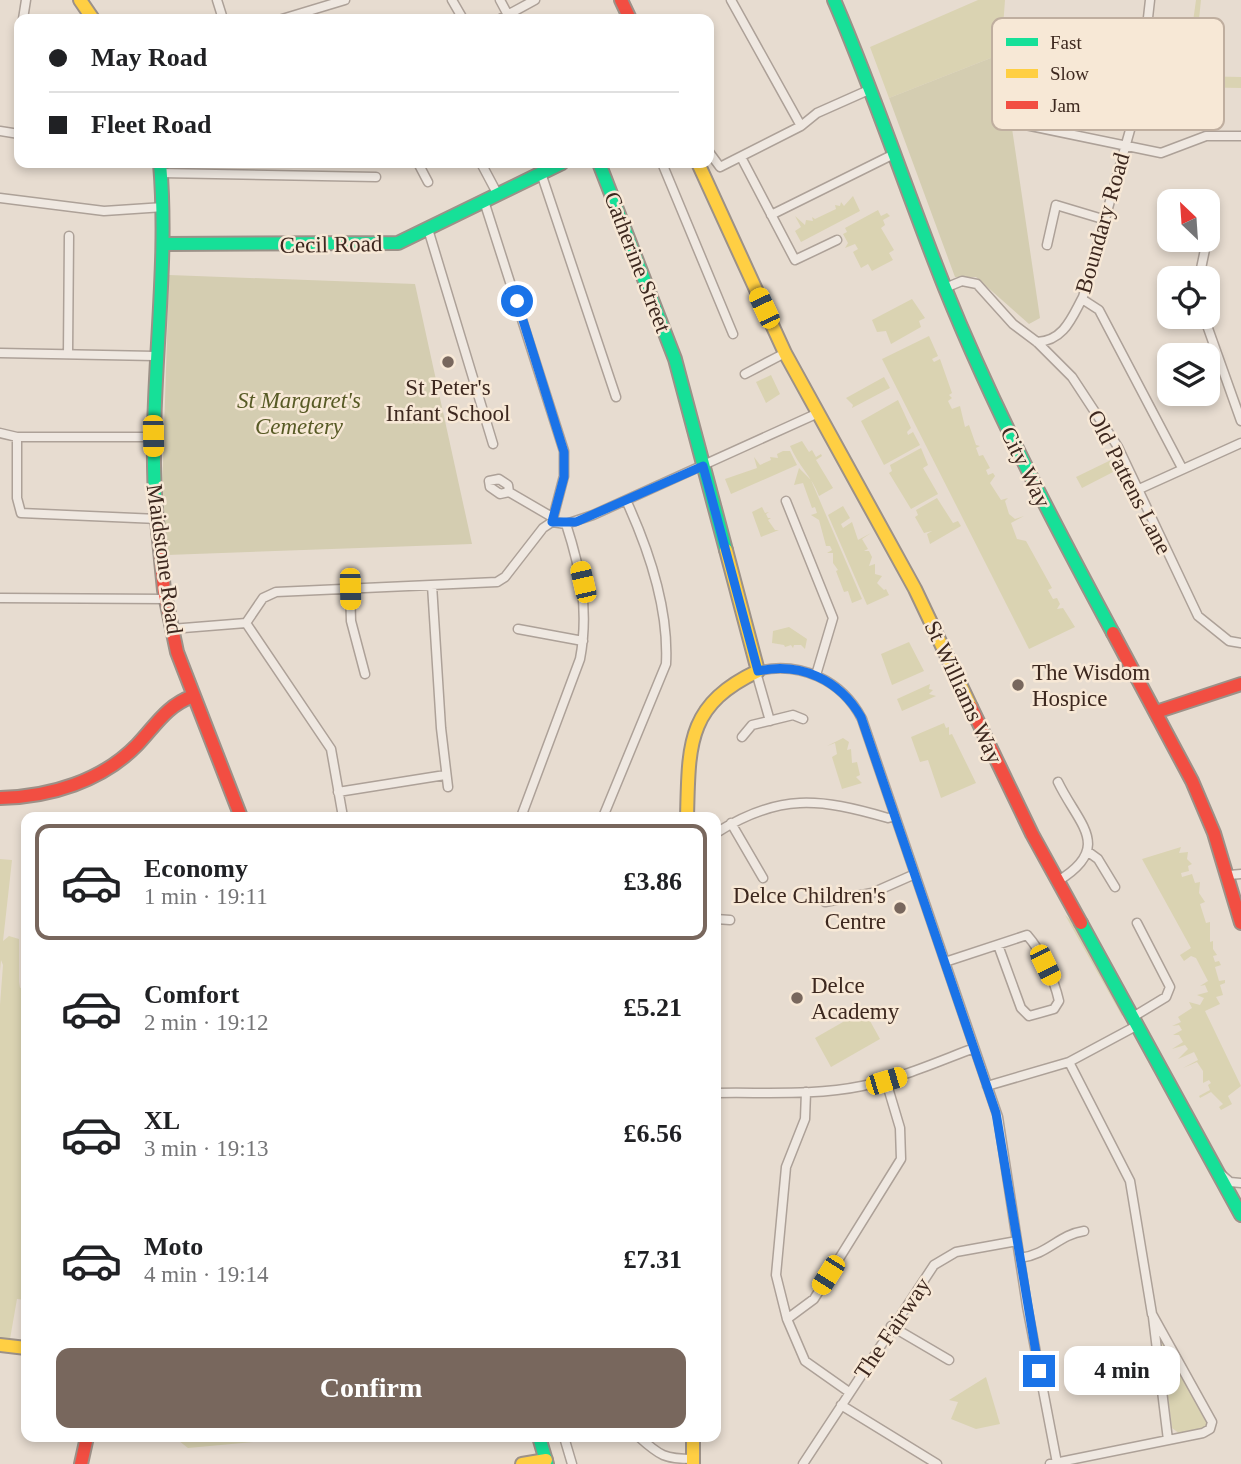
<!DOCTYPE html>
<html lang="en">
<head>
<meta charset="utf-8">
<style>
  body { margin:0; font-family:"Times New Roman",serif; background:#f2f2f2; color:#202124; height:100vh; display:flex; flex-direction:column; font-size:26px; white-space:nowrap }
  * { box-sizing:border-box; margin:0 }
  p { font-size:23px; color:#757577 }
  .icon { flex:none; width:38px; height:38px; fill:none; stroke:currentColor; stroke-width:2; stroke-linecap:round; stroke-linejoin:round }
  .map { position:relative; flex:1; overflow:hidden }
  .sheet { position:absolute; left:21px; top:812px; width:700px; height:630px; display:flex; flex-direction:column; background:#fff; border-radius:14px; box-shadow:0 4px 10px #0003 }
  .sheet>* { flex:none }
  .banner { position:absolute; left:14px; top:14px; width:700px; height:154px; border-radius:14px; box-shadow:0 4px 10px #0003; display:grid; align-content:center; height:154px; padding:0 35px; background:#fff }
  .needle { width:46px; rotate:335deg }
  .buttons { position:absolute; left:1157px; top:189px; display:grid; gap:14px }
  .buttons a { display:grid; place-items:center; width:63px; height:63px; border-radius:14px; background:#fff; box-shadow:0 4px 10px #0003; font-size:35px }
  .end { position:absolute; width:32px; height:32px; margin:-16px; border:9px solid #1a73e8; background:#fff; box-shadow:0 0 0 4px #fff }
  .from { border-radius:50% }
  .bubble { position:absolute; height:49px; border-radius:14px; background:#fff; box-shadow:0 4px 10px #0003; font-size:23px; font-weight:700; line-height:49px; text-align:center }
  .car { position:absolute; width:21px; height:42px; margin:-21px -10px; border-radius:9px; box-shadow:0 0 5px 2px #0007; background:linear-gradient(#f5c518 24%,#345 0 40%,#f5c518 0 76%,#345 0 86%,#f5c518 0) }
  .banner b { display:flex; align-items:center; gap:24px; height:66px; font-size:26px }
  .banner b+b { border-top:2px solid #e0e0e0 }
  .banner i { width:18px; height:18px; background:#202124 }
  ul { padding:12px 0 0; list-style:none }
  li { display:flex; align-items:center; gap:21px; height:116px; margin:0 14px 10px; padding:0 21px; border:4px solid transparent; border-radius:14px }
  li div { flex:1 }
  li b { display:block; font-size:26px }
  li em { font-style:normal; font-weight:700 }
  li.current { border-color:#78675d }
  li>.icon { width:63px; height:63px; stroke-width:1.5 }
  .primary-button { display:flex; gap:14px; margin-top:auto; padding:14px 35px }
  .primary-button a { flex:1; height:80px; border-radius:14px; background:#78675d; color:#fff; font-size:28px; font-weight:700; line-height:80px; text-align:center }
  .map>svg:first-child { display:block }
  .green { fill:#dad3b2 }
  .cemetery { fill:#d4cdb1 }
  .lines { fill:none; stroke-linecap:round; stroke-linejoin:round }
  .street-casing { stroke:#ada198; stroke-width:11 }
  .fast-casing { stroke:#9c9188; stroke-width:16 }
  .slow-casing { stroke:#9c9188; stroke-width:16 }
  .jam-casing { stroke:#9c9188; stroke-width:16 }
  .street { stroke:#efe8e1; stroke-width:8 }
  .fast { stroke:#16e098; stroke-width:12 }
  .slow { stroke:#ffcf43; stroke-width:12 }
  .jam { stroke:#f24e42; stroke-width:12 }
  .route { stroke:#1a73e8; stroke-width:9 }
  .poi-dot { fill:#78675d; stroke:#f7e8d6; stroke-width:2.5 }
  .labels { text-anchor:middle; stroke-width:5; stroke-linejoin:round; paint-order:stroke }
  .street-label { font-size:23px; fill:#3d281f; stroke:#f7e8d6 }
  .poi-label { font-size:23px; fill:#3d281f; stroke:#f7e8d6; text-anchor:start }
  .park-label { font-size:23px; font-style:italic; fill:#575a25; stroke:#f7e8d6 }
  .key { fill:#f7e8d6; stroke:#bfae9f; stroke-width:2 }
  .key-label { font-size:19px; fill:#3d281f }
</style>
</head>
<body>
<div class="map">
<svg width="1241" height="1464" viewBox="0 0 1241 1464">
  <rect width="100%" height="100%" fill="#e7dcd0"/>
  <path class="green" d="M978,0H1005L1001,54L889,98L870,47Z
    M1196,0H1201L1193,76L1241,77V88L1184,87Z
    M853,196L860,211L801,242L795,231L801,227L795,216L805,225L806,220L813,221L812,217L815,219L836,209L835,205L840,206L841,202L844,206Z
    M878,210L881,216L887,213L890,216L883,220L885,225L881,228L894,250L889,253L893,260L872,271L868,264L861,268L853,252L858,249L855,244L845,248L848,243L843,234L847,232L845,228Z
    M912,299L925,318L919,321L921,327L891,344L886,331L877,332L872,320Z
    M929,336L938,356L932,359L934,362L940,359L952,393L949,395L952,398L948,401L952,409L960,406L965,427L969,425L976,445L980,446L976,448L979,456L983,455L990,468L986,470L988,475L993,473L995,476L990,483L1001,500L1008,498L1005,501L1009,514L1015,519L1024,516L1011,523L1017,539L1026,541L1052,588L1048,590L1053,599L1057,598L1060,604L1057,609L1063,608L1075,627L1029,649L882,359Z
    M771,375L780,394L766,403L756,382Z
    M884,377L890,388L852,408L853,405L846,398Z
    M898,400L911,428L907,432L908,435L913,432L920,445L884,465L861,421Z
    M802,441L809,452L812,450L816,457L821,454L822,456L816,460L833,488L819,496C812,477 798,465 790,446Z
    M921,448L928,465L923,468L938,494L911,509L889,473L892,471L890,465Z
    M783,451H790L797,465L731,494L725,479L757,468L754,457L760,465L771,460L770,457L778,458L777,454Z
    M1111,460L1117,470L1082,488L1076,477Z
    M799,468L811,480L862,599L852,603L848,591L844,592L836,571L838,570L833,563V553H827L832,550L830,546H826L819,520L811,515L817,513L815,507L812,508L803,483L794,485Z
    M937,498L953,523L958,521L961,526L930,544L927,534L932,531L924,533L915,517L918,515L916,510Z
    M843,506L850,518L841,524L843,528L852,522L858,540L871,533L862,539L868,549L864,551H869L872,557L869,566L875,564V574L882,576L877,583L884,590L886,589L889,595L867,605L828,515Z
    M762,507L765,513L769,512L766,514L768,518H771L768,520L775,530H779L761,537L752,512Z
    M789,627L807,639L805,649L801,645H794L793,648L791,645L785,647L784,645L772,643L773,631Z
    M909,642L924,671L892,685L881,654Z
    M930,684L929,689L933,690L929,694L936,696L902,711L897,699Z
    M944,723L946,728L949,727V735L952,734L976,783L941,798L928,760L920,762L911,737Z
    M843,738L849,742L847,750L851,749L852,763L857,762L860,775L856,777L862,783L842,789L832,757L837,754L835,743L827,746Z
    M1181,847L1179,853L1188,852L1187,859L1192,864L1188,866L1189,871L1181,873L1182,877L1192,874L1195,883L1200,882L1199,893L1205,902L1200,904L1206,923L1210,922V942L1213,941V949L1217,955L1213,956L1215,962L1219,961L1221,965L1215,967L1219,981L1225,980V983L1220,985L1223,995L1216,997L1220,1004L1205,1011L1241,1086L1228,1096L1232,1104L1221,1110L1219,1107L1223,1104L1211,1092L1200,1098L1199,1096L1210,1090L1208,1085L1211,1083L1209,1080L1203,1083V1071L1197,1062L1183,1068L1198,1060L1194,1052L1178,1059L1188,1049L1185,1045L1172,1049L1183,1042L1179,1035H1173L1182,1030L1179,1025L1172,1026L1181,1022L1178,1017L1192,1008L1189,1002L1200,1005L1204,998L1197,995L1208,992L1205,985L1200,986L1208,981L1196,958L1191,956L1184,961L1180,955L1191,948L1142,859Z
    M0,859L12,860L3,941L9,936L19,939V982L20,988L26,987V1300L17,1299L10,1339L0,1338V1005L3,965L1,960L0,971Z
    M1065,915L1075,924L1124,1013L1122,1016Z
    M864,1010L880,1039L831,1067L815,1038Z
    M1160,1333L1209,1421L1205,1429L1180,1434L1172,1428Z
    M986,1377L1000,1424L976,1429L951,1419L958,1402L949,1400Z
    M174,1437H309L188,1448Z"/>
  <path class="cemetery" d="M1001,54L1040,318L1029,324L976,277H955L889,98Z
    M169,275L415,284L472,544L167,555L162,494Z"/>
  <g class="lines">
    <g class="street-casing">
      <path id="street" d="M217,0L223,19
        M452,0L463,19
        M500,0L508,15
        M731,0L801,126
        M23,19L26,0
        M282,19L345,0
        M500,19L535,0
        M1010,46L1144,62
        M1011,122L1161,153L1206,136H1241
        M0,131L19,134
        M709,152L720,167L801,126L817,113L871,89
        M741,157L795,260L837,240
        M418,163L428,182
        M481,163L498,195
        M662,163L733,334
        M161,173L376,177
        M541,173L616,397
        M0,198L104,211L164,207
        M771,215L894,154
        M428,229L493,444
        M1047,245L1056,205L1106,220
        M1199,278L1207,240
        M945,288L962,281L977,284L1013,324L1037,342L1072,377L1118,447L1198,616L1229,641L1241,643
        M1082,299L1099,310L1182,468
        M1204,317L1241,421
        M1037,342C1064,341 1072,317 1083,297L1130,130L1142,71L1150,0
        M0,353L155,356
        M68,354L69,236
        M745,374L785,353
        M0,433L17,437H153
        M17,437V498L21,513L158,519
        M1137,490L1241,443
        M509,492L500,494L490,487L489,481L499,479L508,485L509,492L552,517
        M786,501L833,618L816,675
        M566,524L593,515L816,414
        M432,585L441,728L448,787
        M350,589L351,621L365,674
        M1,598L167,599
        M246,623L263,598L276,592L497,582L505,577L543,528L552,522L564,476V451L484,201
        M171,629L246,623L331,749L343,817
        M518,629L583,641
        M758,671C800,661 842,680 862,719L998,1117L1027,1306L1057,1463
        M756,672L770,721
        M742,737L752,725L793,715L803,719
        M338,792L445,775
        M521,817L580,659C589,611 581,570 566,524L552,522
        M603,817L666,664C669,608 649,550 626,500
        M731,823L763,878
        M716,833C779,793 819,798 888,818L895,816
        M1087,851L1098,859L1115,887
        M1229,875L1241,874
        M1058,881C1114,847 1078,824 1058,782
        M825,902L872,893L915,874
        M716,919L730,920
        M945,962L1027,935C1042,952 1054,979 1059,1001L1054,1009L1029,1016L1021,1008L998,945
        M1133,1017L1166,997L1170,987L1137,923
        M987,1086L1069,1062L1138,1025
        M806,1092L805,1119L786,1167L776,1275L787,1319L805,1361L849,1392
        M716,1093C764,1092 814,1096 862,1086C901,1078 937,1062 974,1048
        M1222,1175L1230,1182L1241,1183
        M1020,1258C1049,1254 1058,1235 1084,1231
        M1153,1317L1168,1440
        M787,1319L814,1299L901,1159L900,1128L886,1081
        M891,1326L949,1360
        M841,1405L937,1464
        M564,1437L572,1464
        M639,1437C660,1456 665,1459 693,1459
        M803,1464L934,1265L956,1252L1017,1241
        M1050,1464L1203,1433L1210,1429L1212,1422L1152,1314L1130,1181L1069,1062"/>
    </g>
    <g class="fast-casing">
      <path id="fast" d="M834,0C875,95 907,193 945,288C993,407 1052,520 1113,633
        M599,163L675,359L726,550
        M164,244L398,243L562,163
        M156,510C147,394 170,279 160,163
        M1081,923L1241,1215
        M539,1437L547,1464"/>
    </g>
    <g class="slow-casing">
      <path id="slow" d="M80,0L93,19
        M698,163L785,353L915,589L971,707
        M687,817C689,745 686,705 758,671L726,550
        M0,1345L26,1348
        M693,1437V1464
        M522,1464L546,1460"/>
    </g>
    <g class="jam-casing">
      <path id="jam" d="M621,0L630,19
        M156,510L164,590L177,652L241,817
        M1113,633L1192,781L1214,833L1241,923
        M971,707L1032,834L1081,923
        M1156,712L1241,684
        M0,798C50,797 102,781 137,745C156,725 166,706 193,696
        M81,1464L87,1437"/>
    </g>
    <use href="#street" class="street"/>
    <use href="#fast" class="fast"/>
    <use href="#slow" class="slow"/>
    <use href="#jam" class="jam"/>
  </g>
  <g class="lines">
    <path class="route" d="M517,301L564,452V477L552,522H576L703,466L758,671C800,662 839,679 861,717L996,1113L1039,1371"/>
  </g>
  <g class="poi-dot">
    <circle cx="448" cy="362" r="7"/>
    <circle cx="1018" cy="685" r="7"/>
    <circle cx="900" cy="908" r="7"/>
    <circle cx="797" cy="998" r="7"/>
  </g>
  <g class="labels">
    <g class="street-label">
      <text transform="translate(1102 223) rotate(-74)" y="8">Boundary Road</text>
      <text transform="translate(331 244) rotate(-1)" y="8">Cecil Road</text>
      <text transform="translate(638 262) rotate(69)" y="8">Catherine Street</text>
      <text transform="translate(1026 467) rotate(64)" y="8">City Way</text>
      <text transform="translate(1130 482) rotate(63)" y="8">Old Pattens Lane</text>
      <text transform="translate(165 559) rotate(82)" y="8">Maidstone Road</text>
      <text transform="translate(964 692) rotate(65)" y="8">St Williams Way</text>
      <text transform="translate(892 1328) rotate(-56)" y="8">The Fairway</text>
    </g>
    <g class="poi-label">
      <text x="448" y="395" text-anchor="middle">St Peter's<tspan x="448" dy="26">Infant School</tspan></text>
      <text x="1032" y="680">The Wisdom<tspan x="1032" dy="26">Hospice</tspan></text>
      <text x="886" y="903" text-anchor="end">Delce Children's<tspan x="886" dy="26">Centre</tspan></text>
      <text x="811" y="993">Delce<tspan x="811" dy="26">Academy</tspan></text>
    </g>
    <g class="park-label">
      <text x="299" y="408">St Margaret's<tspan x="299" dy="26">Cemetery</tspan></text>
    </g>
  </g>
  <rect x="992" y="18" width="232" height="112" rx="10" class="key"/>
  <rect x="1006" y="38" width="32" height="8" fill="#16e098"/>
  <rect x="1006" y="69" width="32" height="9" fill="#ffcf43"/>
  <rect x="1006" y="101" width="32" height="8" fill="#f24e42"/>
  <g class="key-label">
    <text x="1050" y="49">Fast</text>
    <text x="1050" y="80">Slow</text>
    <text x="1050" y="112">Jam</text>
  </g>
</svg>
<div class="buttons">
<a><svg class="needle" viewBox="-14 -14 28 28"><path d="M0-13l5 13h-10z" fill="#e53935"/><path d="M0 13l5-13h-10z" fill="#757577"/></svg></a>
<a><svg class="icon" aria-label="locate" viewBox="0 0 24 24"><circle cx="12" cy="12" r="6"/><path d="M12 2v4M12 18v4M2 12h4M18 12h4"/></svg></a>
<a><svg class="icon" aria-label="layers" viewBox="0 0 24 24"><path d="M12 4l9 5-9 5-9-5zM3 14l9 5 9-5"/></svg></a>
</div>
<i class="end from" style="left:517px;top:301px"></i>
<i class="end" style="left:1039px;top:1371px"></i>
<div class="bubble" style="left:1064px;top:1346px;width:116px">4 min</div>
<i class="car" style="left:764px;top:308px;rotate:335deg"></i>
<i class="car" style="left:153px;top:436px;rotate:179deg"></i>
<i class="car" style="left:583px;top:582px;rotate:347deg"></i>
<i class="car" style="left:350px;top:589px;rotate:179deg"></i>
<i class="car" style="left:1045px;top:965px;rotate:154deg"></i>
<i class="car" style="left:886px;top:1081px;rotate:73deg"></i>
<i class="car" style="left:828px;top:1275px;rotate:212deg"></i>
<div class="banner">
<b><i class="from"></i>May Road</b>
<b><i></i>Fleet Road</b>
</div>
<section class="sheet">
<ul>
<li class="current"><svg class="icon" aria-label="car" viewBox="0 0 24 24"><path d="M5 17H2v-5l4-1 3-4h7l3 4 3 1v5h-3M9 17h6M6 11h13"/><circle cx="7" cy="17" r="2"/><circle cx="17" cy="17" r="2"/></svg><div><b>Economy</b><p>1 min · 19:11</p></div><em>£3.86</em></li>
<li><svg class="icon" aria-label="car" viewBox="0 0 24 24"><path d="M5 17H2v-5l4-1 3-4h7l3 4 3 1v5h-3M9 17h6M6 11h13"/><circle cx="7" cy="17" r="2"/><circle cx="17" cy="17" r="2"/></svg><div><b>Comfort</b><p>2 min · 19:12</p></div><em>£5.21</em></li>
<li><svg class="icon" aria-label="car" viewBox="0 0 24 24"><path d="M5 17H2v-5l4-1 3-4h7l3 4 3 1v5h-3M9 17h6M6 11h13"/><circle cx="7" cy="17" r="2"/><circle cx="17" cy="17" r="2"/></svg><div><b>XL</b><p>3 min · 19:13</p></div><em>£6.56</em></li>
<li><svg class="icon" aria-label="car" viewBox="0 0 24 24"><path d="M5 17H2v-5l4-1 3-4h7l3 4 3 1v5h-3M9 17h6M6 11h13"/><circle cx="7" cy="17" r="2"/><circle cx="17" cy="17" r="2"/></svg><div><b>Moto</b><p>4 min · 19:14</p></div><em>£7.31</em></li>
</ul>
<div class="primary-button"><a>Confirm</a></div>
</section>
</div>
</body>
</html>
